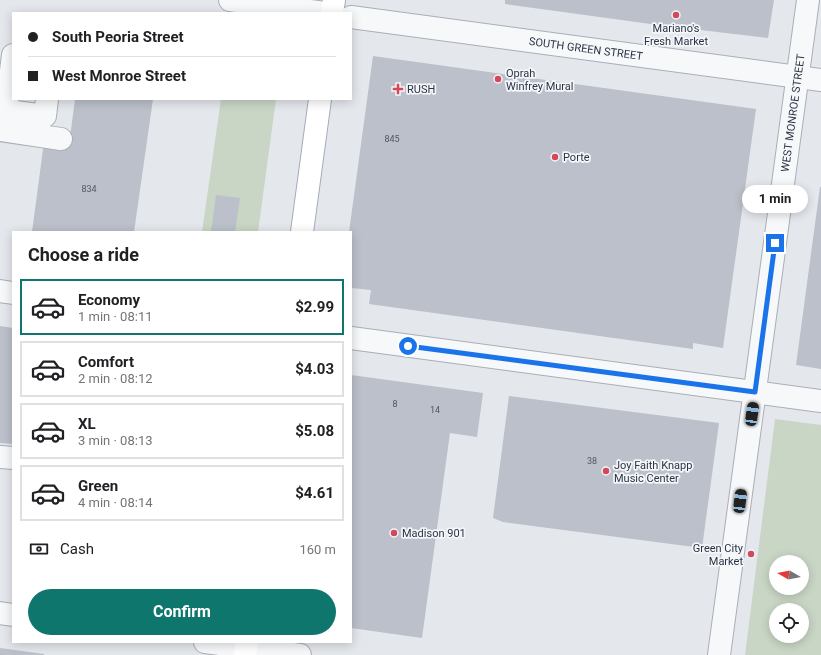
<!DOCTYPE html>
<html lang="en">
<head>
<meta charset="utf-8">
<style>
  body { margin:0; font-family:Roboto,sans-serif; background:#f6f6f6; color:#202124; height:100vh; display:flex; flex-direction:column; font-size:15px; white-space:nowrap }
  * { box-sizing:border-box; margin:0 }
  p { font-size:13px; color:#757577 }
  .icon { flex:none; width:22px; height:22px; fill:none; stroke:currentColor; stroke-width:2; stroke-linecap:round; stroke-linejoin:round }
  .map { position:relative; flex:1; overflow:hidden }
  .sheet { position:absolute; left:12px; top:231px; width:340px; height:412px; display:flex; flex-direction:column; background:#fff; border-radius:0px; box-shadow:0 2px 10px #0003 }
  .sheet>* { flex:none }
  .guide { position:absolute; left:12px; top:12px; width:340px; height:88px; border-radius:0px; box-shadow:0 2px 10px #0003; display:grid; align-content:center; height:88px; padding:0 16px; background:#fff }
  .needle { width:26px; rotate:279deg }
  .fabs { position:absolute; left:769px; top:555px; display:grid; gap:8px }
  .fabs a { display:grid; place-items:center; width:40px; height:40px; border-radius:50%; background:#fff; box-shadow:0 2px 10px #0003; font-size:20px }
  .end { position:absolute; width:18px; height:18px; margin:-9px; border:5px solid #1a73e8; background:#fff; box-shadow:0 0 0 2px #fff }
  .from { border-radius:50% }
  .bubble { position:absolute; height:28px; border-radius:14px; background:#fff; box-shadow:0 2px 10px #0003; font-size:13px; font-weight:700; line-height:28px; text-align:center }
  .car { position:absolute; width:12px; height:24px; margin:-12px -6px; border-radius:5px; box-shadow:0 0 3px 1px #0007; background:linear-gradient(#222 24%,#8ab4d8 0 40%,#222 0 76%,#8ab4d8 0 86%,#222 0) }
  .guide b { display:flex; align-items:center; gap:14px; height:38px; font-size:15px }
  .guide b+b { border-top:1px solid #e0e0e0 }
  .guide i { width:10px; height:10px; background:#202124 }
  ul { padding:0; list-style:none }
  li { display:flex; align-items:center; gap:12px; height:56px; margin:0 8px 6px; padding:0 8px; border:2px solid #e0e0e0; border-radius:0px }
  li div { flex:1 }
  li b { display:block; font-size:15px }
  li em { font-style:normal; font-weight:700 }
  li.on { border-color:#0f766e }
  li>.icon { width:36px; height:36px; stroke-width:1.5 }
  h2 { padding:0 16px; font-size:18px; line-height:48px }
  .pay { display:flex; align-items:center; gap:10px; height:44px; padding:0 16px; font-size:15px }
  .pay p { margin-inline-start:auto }
  .button { display:flex; gap:8px; margin-top:auto; padding:8px 16px }
  .button a { flex:1; height:46px; border-radius:24px; background:#0f766e; color:#fff; font-size:16px; font-weight:700; line-height:46px; text-align:center }
  .map>svg:first-child { display:block }
  .green { fill:#c9d6c5; fill-rule:evenodd }
  .building { fill:#bbc0ca }
  .lines { fill:none; stroke-linecap:round; stroke-linejoin:round }
  .minor-casing { stroke:#a9aeb7; stroke-width:24 }
  .major-casing { stroke:#a3abb8; stroke-width:24 }
  .minor { stroke:#f7f8fa; stroke-width:22 }
  .major { stroke:#fff; stroke-width:22 }
  .route { stroke:#1a73e8; stroke-width:5 }
  .poi-dot { fill:#d1495b; stroke:#f4f6f9; stroke-width:1.5 }
  .labels { text-anchor:middle; stroke-width:3.5; stroke-linejoin:round; paint-order:stroke }
  .number-label { font-size:9px; fill:#4f5766 }
  .poi-label { font-size:11px; fill:#2b3445; stroke:#f4f6f9; text-anchor:start }
  .street-label { font-size:11px; fill:#2b3445; stroke:#f4f6f9 }
</style>
</head>
<body>
<div class="map">
<svg width="821" height="655" viewBox="0 0 821 655">
  <rect width="100%" height="100%" fill="#e4e7ec"/>
  <path class="green" d="M221,99H276L258,232H202Z
    M775,419L821,425V655H745ZM776,562H802V588H776ZM776,610H802V636H776Z"/>
  <path class="building" d="M505,0H774L768,38L658,25L505,4Z
    M373,56L756,109L723,348L693,343V349L369,304L371,290L351,288V232H349Z
    M75,99H153L134,232H32L44,142L69,145Z
    M820,187H821V369L796,365Z
    M216,195L240,198L235,232H211Z
    M0,326L13,328V444L0,443Z
    M351,375L483,393L477,437L450,433L422,638L351,628Z
    M509,396L719,423L702,548L503,522L493,518Z
    M0,648L44,654V655H0Z"/>
  <g class="lines">
    <g class="minor-casing">
      <g id="minor">
        <path d="M230,0L325,13"/>
        <path id="s1" d="M351,17L821,80"/>
        <path d="M0,110L45,116L47,99"/>
        <path d="M6,111L13,55"/>
        <path d="M0,130L61,139"/>
        <path d="M0,291L13,293"/>
        <path d="M351,338L821,401"/>
        <path d="M0,457L13,458"/>
        <path d="M0,613L13,615"/>
        <path d="M205,642L300,655"/>
        <path id="s2" d="M719,655L808,0"/>
      </g>
    </g>
    <g class="major-casing">
      <path id="major" d="M332,13L334,0
        M302,232L320,99
        M245,655L247,642"/>
    </g>
    <use href="#minor" class="minor"/>
    <use href="#major" class="major"/>
  </g>
  <g class="lines">
    <path class="route" d="M408,346L755,392L775,243"/>
  </g>
  <g class="poi-dot">
    <circle cx="676" cy="15" r="4"/>
    <circle cx="498" cy="79" r="4"/>
    <path d="M396 83h4v4h4v4h-4v4h-4v-4h-4v-4h4z"/>
    <circle cx="555" cy="157" r="4"/>
    <circle cx="606" cy="471" r="4"/>
    <circle cx="394" cy="533" r="4"/>
    <circle cx="751" cy="554" r="4"/>
  </g>
  <g class="labels">
    <g class="number-label">
      <text x="392" y="142">845</text>
      <text x="89" y="192">834</text>
      <text x="395" y="407">8</text>
      <text x="435" y="413">14</text>
      <text x="592" y="464">38</text>
    </g>
    <g class="poi-label">
      <text x="676" y="32" text-anchor="middle">Mariano's<tspan x="676" dy="13">Fresh Market</tspan></text>
      <text x="506" y="77">Oprah<tspan x="506" dy="13">Winfrey Mural</tspan></text>
      <text x="407" y="93">RUSH</text>
      <text x="563" y="161">Porte</text>
      <text x="614" y="469">Joy Faith Knapp<tspan x="614" dy="13">Music Center</tspan></text>
      <text x="402" y="537">Madison 901</text>
      <text x="743" y="552" text-anchor="end">Green City<tspan x="743" dy="13">Market</tspan></text>
    </g>
    <g class="street-label">
      <text dy="4" stroke="none"><textPath href="#s1" startOffset="237">SOUTH GREEN STREET</textPath></text>
      <text dy="4" stroke="none"><textPath href="#s2" startOffset="547">WEST MONROE STREET</textPath></text>
    </g>
  </g>
</svg>
<div class="fabs">
<a><svg class="needle" viewBox="-14 -14 28 28"><path d="M0-13l5 13h-10z" fill="#e53935"/><path d="M0 13l5-13h-10z" fill="#757577"/></svg></a>
<a><svg class="icon" aria-label="locate" viewBox="0 0 24 24"><circle cx="12" cy="12" r="6"/><path d="M12 2v4M12 18v4M2 12h4M18 12h4"/></svg></a>
</div>
<i class="end from" style="left:408px;top:346px"></i>
<i class="end" style="left:775px;top:243px"></i>
<div class="bubble" style="left:742px;top:185px;width:66px">1 min</div>
<i class="car" style="left:752px;top:414px;rotate:8deg"></i>
<i class="car" style="left:740px;top:501px;rotate:7deg"></i>
<div class="guide">
<b><i class="from"></i>South Peoria Street</b>
<b><i></i>West Monroe Street</b>
</div>
<section class="sheet">
<h2>Choose a ride</h2>
<ul>
<li class="on"><svg class="icon" aria-label="car" viewBox="0 0 24 24"><path d="M5 17H2v-5l4-1 3-4h7l3 4 3 1v5h-3M9 17h6M6 11h13"/><circle cx="7" cy="17" r="2"/><circle cx="17" cy="17" r="2"/></svg><div><b>Economy</b><p>1 min · 08:11</p></div><em>$2.99</em></li>
<li><svg class="icon" aria-label="car" viewBox="0 0 24 24"><path d="M5 17H2v-5l4-1 3-4h7l3 4 3 1v5h-3M9 17h6M6 11h13"/><circle cx="7" cy="17" r="2"/><circle cx="17" cy="17" r="2"/></svg><div><b>Comfort</b><p>2 min · 08:12</p></div><em>$4.03</em></li>
<li><svg class="icon" aria-label="car" viewBox="0 0 24 24"><path d="M5 17H2v-5l4-1 3-4h7l3 4 3 1v5h-3M9 17h6M6 11h13"/><circle cx="7" cy="17" r="2"/><circle cx="17" cy="17" r="2"/></svg><div><b>XL</b><p>3 min · 08:13</p></div><em>$5.08</em></li>
<li><svg class="icon" aria-label="car" viewBox="0 0 24 24"><path d="M5 17H2v-5l4-1 3-4h7l3 4 3 1v5h-3M9 17h6M6 11h13"/><circle cx="7" cy="17" r="2"/><circle cx="17" cy="17" r="2"/></svg><div><b>Green</b><p>4 min · 08:14</p></div><em>$4.61</em></li>
</ul>
<div class="pay"><svg class="icon" aria-label="cash" viewBox="0 0 24 24"><path d="M3 7h18v10H3z"/><circle cx="12" cy="12" r="2"/></svg>Cash<p>160 m</p></div>
<div class="button"><a>Confirm</a></div>
</section>
</div>
</body>
</html>
